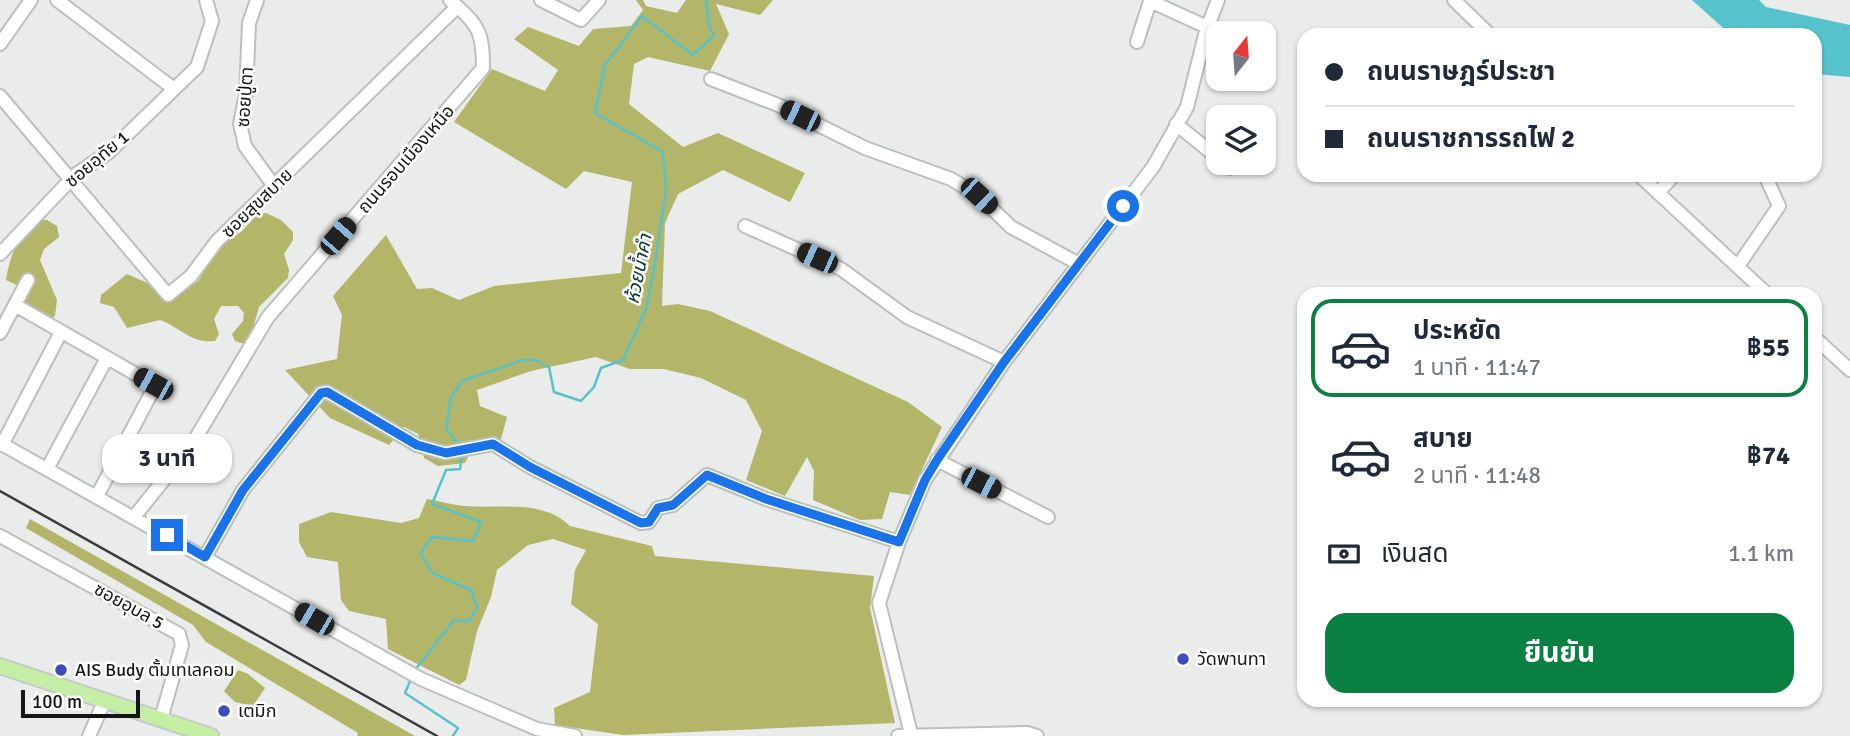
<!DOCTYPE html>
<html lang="th">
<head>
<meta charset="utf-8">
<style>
  body { margin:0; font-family:Signika,"Noto Sans Thai",sans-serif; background:#f2f2f3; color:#1f2937; height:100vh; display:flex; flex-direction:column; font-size:26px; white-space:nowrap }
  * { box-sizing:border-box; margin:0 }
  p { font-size:23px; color:#747a83 }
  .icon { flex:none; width:38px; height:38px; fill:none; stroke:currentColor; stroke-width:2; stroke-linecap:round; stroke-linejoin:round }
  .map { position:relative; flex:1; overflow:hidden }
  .panel { position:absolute; left:1297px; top:287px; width:525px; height:420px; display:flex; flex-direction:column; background:#fff; border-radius:21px; box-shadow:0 2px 5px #0004 }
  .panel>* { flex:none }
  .banner { position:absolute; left:1297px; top:28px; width:525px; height:154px; border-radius:21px; box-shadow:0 2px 5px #0004; display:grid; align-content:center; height:154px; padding:0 28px; background:#fff }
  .needle { width:46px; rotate:17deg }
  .buttons { position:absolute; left:1206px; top:21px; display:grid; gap:14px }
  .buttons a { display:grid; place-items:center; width:70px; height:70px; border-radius:14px; background:#fff; box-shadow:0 2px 5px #0004; font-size:35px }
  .scale { position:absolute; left:21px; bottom:18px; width:119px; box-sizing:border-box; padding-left:7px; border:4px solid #141515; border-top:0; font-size:19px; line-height:24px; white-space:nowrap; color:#141515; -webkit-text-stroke:5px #fff; paint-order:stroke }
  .end { position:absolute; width:32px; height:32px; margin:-16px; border:9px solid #1a73e8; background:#fff; box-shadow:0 0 0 4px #fff }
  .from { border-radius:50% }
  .bubble { position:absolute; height:49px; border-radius:21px; background:#fff; box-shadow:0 2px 5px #0004; font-size:23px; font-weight:700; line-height:49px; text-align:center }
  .car { position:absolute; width:21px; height:42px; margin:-21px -10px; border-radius:9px; box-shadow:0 0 5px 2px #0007; background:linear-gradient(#222 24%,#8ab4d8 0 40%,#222 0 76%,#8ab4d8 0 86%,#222 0) }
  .banner b { display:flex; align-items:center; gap:24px; height:66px; font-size:26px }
  .banner b+b { border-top:2px solid #e0e1e3 }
  .banner i { width:18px; height:18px; background:#1f2937 }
  ul { padding:12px 0 0; list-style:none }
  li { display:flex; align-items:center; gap:21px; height:98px; margin:0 14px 10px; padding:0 14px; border:4px solid transparent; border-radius:21px }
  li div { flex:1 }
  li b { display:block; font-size:26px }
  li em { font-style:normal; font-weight:700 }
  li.active { border-color:#0b8043 }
  li>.icon { width:63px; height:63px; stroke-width:1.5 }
  .pay { display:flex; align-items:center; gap:18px; height:77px; padding:0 28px; font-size:26px }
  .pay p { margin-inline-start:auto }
  .action { display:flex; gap:14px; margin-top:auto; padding:14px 28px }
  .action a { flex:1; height:80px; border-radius:21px; background:#0b8043; color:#fff; font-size:28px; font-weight:700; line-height:80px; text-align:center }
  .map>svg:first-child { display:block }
  .forest { fill:#b3b568 }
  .water { fill:#56c3cc }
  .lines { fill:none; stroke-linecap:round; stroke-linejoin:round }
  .stream { stroke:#56c3cc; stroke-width:2.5 }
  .minor-casing { stroke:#bcc0bd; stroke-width:16 }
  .major-casing { stroke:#c7c7c7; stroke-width:18 }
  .minor { stroke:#fff; stroke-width:12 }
  .major { stroke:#c4eea4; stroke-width:14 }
  .rail { stroke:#3a3c3b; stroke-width:2.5 }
  .route { stroke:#1a73e8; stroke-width:9 }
  .poi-dot { fill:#3d4bbf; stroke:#fff; stroke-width:2.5 }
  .labels { text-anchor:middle; stroke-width:5; stroke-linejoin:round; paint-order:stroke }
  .street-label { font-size:18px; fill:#141515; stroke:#fff }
  .poi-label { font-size:18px; fill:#141515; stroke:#fff; text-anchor:start }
  .water-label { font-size:19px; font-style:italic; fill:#003438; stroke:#fff }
</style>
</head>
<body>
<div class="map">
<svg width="1850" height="736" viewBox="0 0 1850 736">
  <rect width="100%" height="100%" fill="#e9ecea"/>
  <path class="forest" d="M636,0H643L646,6L677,13L686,0H773L760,15L716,4L729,34L710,71L648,57L634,64L629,104L683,147L718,133L805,173L790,202L723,170L678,194L665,223L662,306L678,304L710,311L908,402L942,427L910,495L890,492L882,519L860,520L813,500L814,471L807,457L785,496L746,480L762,431L746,400L701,378L664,369H630L596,357L531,371L477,390L480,406L507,417L501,439L469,455L465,463L438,466L424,458L418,434L404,427L389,445L330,418L285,370L337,359L342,315L333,296L386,235L417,289L432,288L459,300L494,286L621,273L632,182L584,171L566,189L454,122L492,69L545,91L558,70L514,39L528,27L579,46L593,29L631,26L643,10Z
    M266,213L281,220L293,232V240L284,254L289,270L288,278L259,307L250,339L244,344L235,341L232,334L243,321L244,313L238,306H221L214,319L219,334L215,341C191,344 180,327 160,320L127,328L114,307L100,303L101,295L127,274L150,284L159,295L171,301L198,281L220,245L241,232L258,214Z
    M39,220H47L57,226L59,237L44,249L40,260L57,300L55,316L48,321L27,308L17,285L6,280C10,253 18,238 39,220Z
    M427,499C439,501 452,505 465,506C500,509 543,499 570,526L652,546L655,556L874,576L870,608L895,723L623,735L555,725L554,708L590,692L598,624L571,604L575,570L586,550L553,539L528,545L497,570L491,597L477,631L466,680L459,685L388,649L386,619L349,611L341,600L338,562L307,557L299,542V524L331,512L401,523L419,518Z
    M30,519L415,736H357L358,733L206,642L193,625L26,528Z
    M238,670L248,674L265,688L253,706L235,702L224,691Z"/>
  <path class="water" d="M1692,0H1759L1766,7L1850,25V77L1815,74V35H1731Z"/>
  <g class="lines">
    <path class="stream" d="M460,446L446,429L451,398L462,381L523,360H535L549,367L554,392L581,401L594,387L601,368L623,360L646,309L654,269L666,191L663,152L595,113L605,65L642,16L693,55L714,35L709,26L706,0
      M415,670L454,620L469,621L477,607L471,590L432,573L421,553L432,537L473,541L481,522L432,504L446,470L460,469L462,455
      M411,679L405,693L458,728L453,736"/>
    <g class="minor-casing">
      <path id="minor" d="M57,0L174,89
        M257,0L249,23L246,94L240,124L245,146L274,186
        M541,0L581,20L599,0
        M1454,0L1490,35
        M1137,42L1150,1L1207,27
        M0,44L31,0
        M711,79L778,105L865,148L951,179L979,196L1011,227L1079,264
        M0,96L168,295L191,276L217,241L457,7
        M1176,124L1218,158
        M1224,163L1230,168L1239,163
        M1639,175L1767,294
        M1658,193L1674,175
        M745,226L841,269L907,317L1004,362
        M0,254L75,175L109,152L197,67L212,21L206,0
        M1738,266L1779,206L1765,175
        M15,305L153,384L154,388L97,496
        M0,333L28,280
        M1815,338L1850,370
        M0,443L421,679L537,729L575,736
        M2,445L61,332
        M937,460L1048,517
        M47,469L107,358
        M134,517L191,446L268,317L483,68C483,30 478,25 450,0
        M0,536L179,634L182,645L161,719
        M205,557L243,490L321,393L327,392L417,445L445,453L493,444L530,467L641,523L649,522L658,508L673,505L707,475L766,499L899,542
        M911,734L879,603L899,542L925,480L1004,362L1153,167L1187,107L1206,31L1218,0
        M89,736L105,700
        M898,736L1027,733L1037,736"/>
    </g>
    <g class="major-casing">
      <path id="major" d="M0,666L211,736"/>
    </g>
    <use href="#minor" class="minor"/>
    <use href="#major" class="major"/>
    <path class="rail" d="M0,491L437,736"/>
  </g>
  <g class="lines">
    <path class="route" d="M167,535L205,557L243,490L321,393L327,392L417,445L446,453L493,444L530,467L641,523L649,522L658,508L673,505L707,475L766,499L899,542L925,480L937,460L1004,362L1123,206"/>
  </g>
  <g class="poi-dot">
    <circle cx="1183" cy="659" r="7"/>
    <circle cx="61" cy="670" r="7"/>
    <circle cx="224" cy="711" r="7"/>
  </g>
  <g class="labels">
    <g class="street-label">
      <text transform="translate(245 97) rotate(-86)" y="6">ซอยปู่ตา</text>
      <text transform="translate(97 159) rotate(-40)" y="6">ซอยอุทัย 1</text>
      <text transform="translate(406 159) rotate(-49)" y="6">ถนนรอบเมืองเหนือ</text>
      <text transform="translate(257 203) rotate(-44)" y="6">ซอยสุขสบาย</text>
      <text transform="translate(129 606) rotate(29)" y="6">ซอยอุบล 5</text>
    </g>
    <g class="poi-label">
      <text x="1197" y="665">วัดพานทา</text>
      <text x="75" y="676">AIS Budy ตั้มเทเลคอม</text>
      <text x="238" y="717">เตมิก</text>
    </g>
    <g class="water-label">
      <text transform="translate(638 269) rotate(-79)" y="7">ห้วยน้ำคำ</text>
    </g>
  </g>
</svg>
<div class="buttons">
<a><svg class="needle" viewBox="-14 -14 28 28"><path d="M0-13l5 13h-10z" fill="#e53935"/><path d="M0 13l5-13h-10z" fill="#747a83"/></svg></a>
<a><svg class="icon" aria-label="layers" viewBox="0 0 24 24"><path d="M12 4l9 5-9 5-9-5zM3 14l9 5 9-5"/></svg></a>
</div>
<div class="scale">100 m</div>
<i class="end from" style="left:1123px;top:206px"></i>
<i class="end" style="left:167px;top:535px"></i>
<div class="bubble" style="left:102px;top:434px;width:130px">3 นาที</div>
<i class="car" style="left:800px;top:116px;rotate:296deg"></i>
<i class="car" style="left:979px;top:196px;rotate:133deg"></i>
<i class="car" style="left:338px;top:236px;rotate:41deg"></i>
<i class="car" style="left:817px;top:258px;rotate:294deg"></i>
<i class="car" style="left:153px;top:384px;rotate:299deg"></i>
<i class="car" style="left:981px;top:483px;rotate:117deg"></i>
<i class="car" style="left:314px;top:619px;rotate:300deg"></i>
<div class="banner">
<b><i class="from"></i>ถนนราษฎร์ประชา</b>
<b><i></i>ถนนราชการรถไฟ 2</b>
</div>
<section class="panel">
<ul>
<li class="active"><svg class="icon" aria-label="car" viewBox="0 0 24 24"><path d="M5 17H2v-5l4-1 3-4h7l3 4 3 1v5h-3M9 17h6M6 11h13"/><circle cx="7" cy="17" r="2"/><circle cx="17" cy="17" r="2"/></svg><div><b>ประหยัด</b><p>1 นาที · 11:47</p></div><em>฿55</em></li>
<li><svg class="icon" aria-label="car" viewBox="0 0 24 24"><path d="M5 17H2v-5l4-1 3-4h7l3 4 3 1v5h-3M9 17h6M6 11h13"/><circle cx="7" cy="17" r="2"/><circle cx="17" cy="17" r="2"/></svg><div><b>สบาย</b><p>2 นาที · 11:48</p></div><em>฿74</em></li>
</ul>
<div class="pay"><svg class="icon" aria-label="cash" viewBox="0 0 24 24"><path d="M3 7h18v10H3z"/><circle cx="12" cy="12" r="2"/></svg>เงินสด<p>1.1 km</p></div>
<div class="action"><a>ยืนยัน</a></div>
</section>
</div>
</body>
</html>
